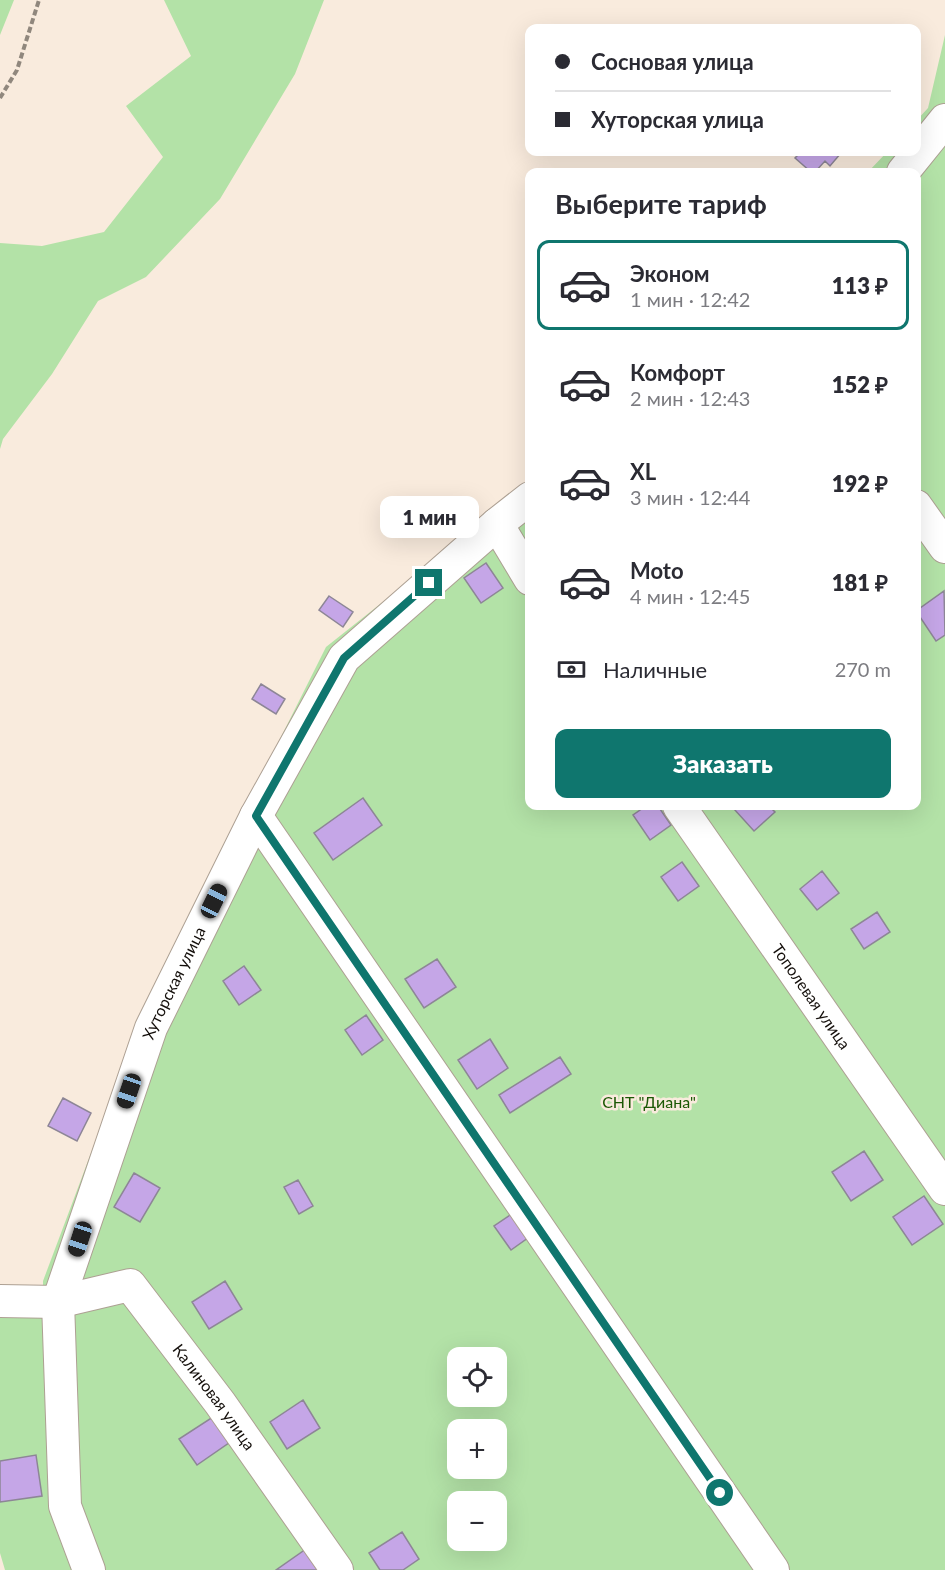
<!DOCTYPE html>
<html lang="ru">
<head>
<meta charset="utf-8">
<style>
  body { margin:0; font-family:Lato,sans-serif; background:#f7f7f7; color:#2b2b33; height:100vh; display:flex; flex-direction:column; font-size:22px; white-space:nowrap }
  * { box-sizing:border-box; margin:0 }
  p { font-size:20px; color:#7c7c81 }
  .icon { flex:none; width:33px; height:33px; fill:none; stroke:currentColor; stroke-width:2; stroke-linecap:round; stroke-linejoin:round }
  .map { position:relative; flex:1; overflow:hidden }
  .drawer { position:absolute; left:525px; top:168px; width:396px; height:642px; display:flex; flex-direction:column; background:#fff; border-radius:12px; box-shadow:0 6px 24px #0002 }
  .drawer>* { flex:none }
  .banner { position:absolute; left:525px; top:24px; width:396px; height:132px; border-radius:12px; box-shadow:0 6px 24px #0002; display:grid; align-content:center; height:132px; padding:0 30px; background:#fff }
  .buttons { position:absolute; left:447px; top:1347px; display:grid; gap:12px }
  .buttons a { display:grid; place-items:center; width:60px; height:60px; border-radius:12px; background:#fff; box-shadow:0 6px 24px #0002; font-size:30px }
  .end { position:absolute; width:27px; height:27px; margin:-14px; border:8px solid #0f766e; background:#fff; box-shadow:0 0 0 3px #fff }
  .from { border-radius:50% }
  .bubble { position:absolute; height:42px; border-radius:12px; background:#fff; box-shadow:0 6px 24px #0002; font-size:20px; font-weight:800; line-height:42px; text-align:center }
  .car { position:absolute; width:18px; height:36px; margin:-18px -9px; border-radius:8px; box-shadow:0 0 4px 2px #0007; background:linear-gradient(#222 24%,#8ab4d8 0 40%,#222 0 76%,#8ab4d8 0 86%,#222 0) }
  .banner b { display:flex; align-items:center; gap:21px; height:57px; font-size:22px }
  .banner b+b { border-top:2px solid #e1e1e2 }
  .banner i { width:15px; height:15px; background:#2b2b33 }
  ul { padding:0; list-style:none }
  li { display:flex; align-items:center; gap:18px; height:90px; margin:0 12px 9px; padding:0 18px; border:3px solid transparent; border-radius:12px }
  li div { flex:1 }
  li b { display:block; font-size:22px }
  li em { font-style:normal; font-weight:800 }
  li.selected { border-color:#0f766e }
  li>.icon { width:54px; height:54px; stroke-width:1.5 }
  h2 { padding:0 30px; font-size:27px; line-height:72px }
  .pay { display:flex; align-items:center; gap:15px; height:66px; padding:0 30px; font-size:22px }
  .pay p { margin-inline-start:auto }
  .primary-button { display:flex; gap:12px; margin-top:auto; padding:12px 30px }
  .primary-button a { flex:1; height:69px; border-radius:12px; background:#0f766e; color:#fff; font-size:24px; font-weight:800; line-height:69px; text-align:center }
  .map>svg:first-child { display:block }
  .green { fill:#b3e2a7; fill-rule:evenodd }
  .building { fill:#c5a6e7; stroke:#8d8696; stroke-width:1.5 }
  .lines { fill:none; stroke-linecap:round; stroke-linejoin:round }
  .minor-casing { stroke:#ada093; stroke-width:34 }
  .path { stroke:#90877d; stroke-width:4; stroke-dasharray:6 3; stroke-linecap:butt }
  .minor { stroke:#fff; stroke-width:32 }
  .route { stroke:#0f766e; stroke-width:8 }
  .labels { text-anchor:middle; stroke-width:5; stroke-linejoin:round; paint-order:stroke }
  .street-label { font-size:16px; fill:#140f0b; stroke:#f9ebdd }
  .park-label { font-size:16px; fill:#1b5804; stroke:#f9ebdd }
</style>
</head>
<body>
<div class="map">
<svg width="945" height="1570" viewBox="0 0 945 1570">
  <rect width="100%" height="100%" fill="#f9ebdd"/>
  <path class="green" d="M0,0H14L0,35Z
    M164,0H324L295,74L220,199L146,277L98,301L52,374L3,439L0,449V243L42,246L104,232L163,157L126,106L191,56Z
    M945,35V1570H5L0,1553V1311L30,1313L43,1318V1281L145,1009L326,647L529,486L530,806H916V172H868L887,152H916L917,120L928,108ZM458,1358H496V1396H458ZM458,1430H496V1468H458ZM458,1502H496V1540H458Z"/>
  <path class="building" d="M801,152H839L841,153L830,166L825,161L815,172H811L795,158Z
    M486,563L503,588L481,603L464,578Z
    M944,591L945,635L936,641L916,611Z
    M329,596L353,612L343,627L319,610Z
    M261,684L285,699L276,714L252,699Z
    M363,798L382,825L333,860L314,833Z
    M646,806H658L671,825L650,840L633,815Z
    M739,806H769L775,812L754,831L734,809Z
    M682,862L699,886L678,901L661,877Z
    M822,871L839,893L817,910L800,889Z
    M877,912L890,932L864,949L851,929Z
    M437,959L456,987L424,1008L405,979Z
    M244,966L261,990L239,1005L223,981Z
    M366,1015L383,1040L362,1055L345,1030Z
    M490,1039L508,1068L477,1089L458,1060Z
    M560,1057L571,1074L510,1113L499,1095Z
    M63,1098L91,1113L77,1141L48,1126Z
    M864,1151L883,1180L851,1201L832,1172Z
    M134,1173L160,1188L140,1222L114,1207Z
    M298,1180L313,1206L299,1214L284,1187Z
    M924,1196L943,1224L912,1245L893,1217Z
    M516,1211L532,1235L511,1250L494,1226Z
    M225,1281L242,1309L209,1329L192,1302Z
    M303,1400L320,1428L287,1449L270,1422Z
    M219,1413L236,1438L197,1465L179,1439Z
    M36,1455L42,1496L0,1502V1461Z
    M402,1532L419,1559L403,1570H380L369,1553Z
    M306,1549L321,1570H276Z"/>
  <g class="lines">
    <g class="minor-casing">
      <g id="minor">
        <path d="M903,172L945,120"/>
        <path d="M916,506L945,547"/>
        <path d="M497,524L530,579"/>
        <path id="s1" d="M679,806L945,1189"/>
        <path d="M256,816L773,1570"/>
        <path id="s2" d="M0,1301L58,1302L130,1285L220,1403L337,1570"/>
        <path id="s3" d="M89,1570L65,1506L58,1302L151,1028L256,816L344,658L497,524L530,498"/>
      </g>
    </g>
    <path class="path" d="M0,98L17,70L39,0"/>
    <use href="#minor" class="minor"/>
  </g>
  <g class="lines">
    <path class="route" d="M429,583L344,658L256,816L720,1493"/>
  </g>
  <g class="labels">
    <g class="street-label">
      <text dy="6" stroke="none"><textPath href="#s3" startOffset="612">Хуторская улица</textPath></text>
      <text dy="6" stroke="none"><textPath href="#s1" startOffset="232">Тополевая улица</textPath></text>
      <text dy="6" stroke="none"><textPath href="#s2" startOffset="272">Калиновая улица</textPath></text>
    </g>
    <g class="park-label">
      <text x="649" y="1108">СНТ "Диана"</text>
    </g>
  </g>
</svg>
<div class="buttons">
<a><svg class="icon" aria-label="locate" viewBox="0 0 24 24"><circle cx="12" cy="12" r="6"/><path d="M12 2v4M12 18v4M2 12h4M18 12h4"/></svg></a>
<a>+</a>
<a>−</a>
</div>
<i class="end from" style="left:720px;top:1493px"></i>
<i class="end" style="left:429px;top:583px"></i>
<div class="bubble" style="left:380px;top:496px;width:99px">1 мин</div>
<i class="car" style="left:214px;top:901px;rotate:26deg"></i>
<i class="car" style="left:129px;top:1091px;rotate:199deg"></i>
<i class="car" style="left:80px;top:1239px;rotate:198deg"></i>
<div class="banner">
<b><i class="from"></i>Сосновая улица</b>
<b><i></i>Хуторская улица</b>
</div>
<section class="drawer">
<h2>Выберите тариф</h2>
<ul>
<li class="selected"><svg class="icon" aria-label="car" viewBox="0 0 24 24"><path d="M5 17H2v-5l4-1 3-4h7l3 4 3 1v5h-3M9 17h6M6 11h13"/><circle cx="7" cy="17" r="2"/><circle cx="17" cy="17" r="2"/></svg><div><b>Эконом</b><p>1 мин · 12:42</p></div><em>113 ₽</em></li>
<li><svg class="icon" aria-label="car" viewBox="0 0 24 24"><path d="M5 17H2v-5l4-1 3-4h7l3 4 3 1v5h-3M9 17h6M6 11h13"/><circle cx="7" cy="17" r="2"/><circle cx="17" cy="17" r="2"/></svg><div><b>Комфорт</b><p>2 мин · 12:43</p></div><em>152 ₽</em></li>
<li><svg class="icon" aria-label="car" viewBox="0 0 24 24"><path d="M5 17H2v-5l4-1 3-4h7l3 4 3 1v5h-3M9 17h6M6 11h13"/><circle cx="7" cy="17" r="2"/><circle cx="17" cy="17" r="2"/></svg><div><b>XL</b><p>3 мин · 12:44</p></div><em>192 ₽</em></li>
<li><svg class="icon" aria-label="car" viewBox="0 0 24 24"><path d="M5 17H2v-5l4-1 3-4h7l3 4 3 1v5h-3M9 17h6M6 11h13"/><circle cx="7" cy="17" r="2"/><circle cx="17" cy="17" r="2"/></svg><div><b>Moto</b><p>4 мин · 12:45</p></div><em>181 ₽</em></li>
</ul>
<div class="pay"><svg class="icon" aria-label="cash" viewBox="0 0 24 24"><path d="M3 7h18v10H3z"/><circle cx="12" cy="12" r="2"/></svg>Наличные<p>270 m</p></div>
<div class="primary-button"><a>Заказать</a></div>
</section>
</div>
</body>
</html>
